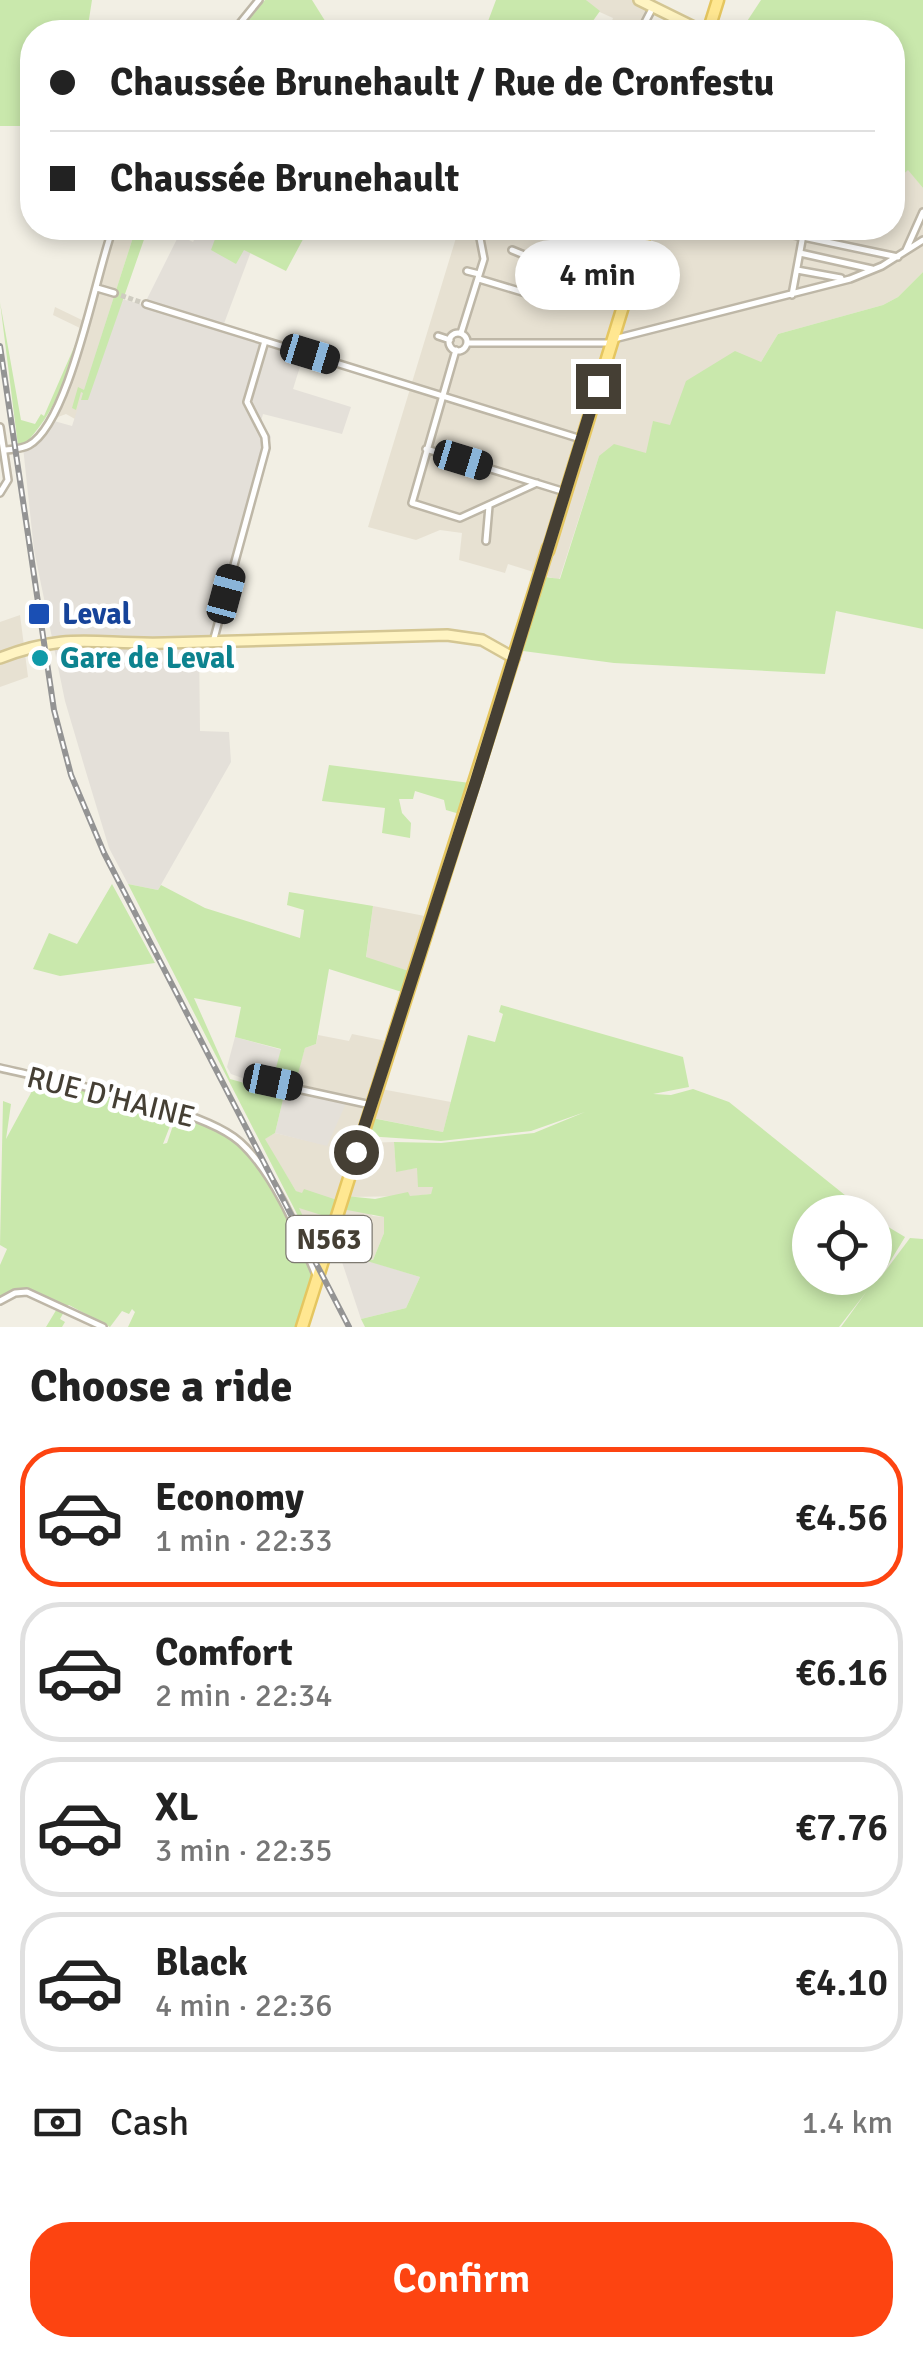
<!DOCTYPE html>
<html lang="en">
<head>
<meta charset="utf-8">
<style>
  body { margin:0; font-family:Signika,sans-serif; background:#f6f6f6; color:#222; height:100vh; display:flex; flex-direction:column; font-size:38px; white-space:nowrap }
  * { box-sizing:border-box; margin:0 }
  p { font-size:32px; color:#767676 }
  .icon { flex:none; width:55px; height:55px; fill:none; stroke:currentColor; stroke-width:2; stroke-linecap:round; stroke-linejoin:round }
  .map { position:relative; height:1327px; overflow:hidden }
  .side { display:flex; flex-direction:column; background:#fff; flex:1 }
  .side>* { flex:none }
  .banner { position:absolute; left:20px; top:20px; width:885px; height:220px; border-radius:40px; box-shadow:0 5px 15px #0003; display:grid; align-content:center; height:220px; padding:0 30px; background:#fff }
  .buttons { position:absolute; left:792px; top:1195px; display:grid; gap:20px }
  .buttons a { display:grid; place-items:center; width:100px; height:100px; border-radius:50%; background:#fff; box-shadow:0 5px 15px #0003; font-size:50px }
  .end { position:absolute; width:45px; height:45px; margin:-22px; border:12px solid #453f34; background:#fff; box-shadow:0 0 0 5px #fff }
  .from { border-radius:50% }
  .bubble { position:absolute; height:70px; border-radius:35px; background:#fff; box-shadow:0 5px 15px #0003; font-size:32px; font-weight:600; line-height:70px; text-align:center }
  .car { position:absolute; width:30px; height:60px; margin:-30px -15px; border-radius:12px; box-shadow:0 0 8px 2px #0007; background:linear-gradient(#222 24%,#8ab4d8 0 40%,#222 0 76%,#8ab4d8 0 86%,#222 0) }
  .banner b { display:flex; align-items:center; gap:35px; height:95px; font-size:38px }
  .banner b+b { border-top:2px solid #e0e0e0 }
  .banner i { width:25px; height:25px; background:#222 }
  ul { padding:0; list-style:none }
  li { display:flex; align-items:center; gap:30px; height:140px; margin:0 20px 15px; padding:0 10px; border:5px solid #e0e0e0; border-radius:40px }
  li div { flex:1 }
  li b { display:block; font-size:38px }
  li em { font-style:normal; font-weight:600 }
  li.selected { border-color:#fd4411 }
  li>.icon { width:90px; height:90px; stroke-width:1.5 }
  h2 { padding:0 30px; font-size:45px; line-height:120px }
  .pay { display:flex; align-items:center; gap:25px; height:110px; padding:0 30px; font-size:38px }
  .pay p { margin-inline-start:auto }
  .cta { display:flex; gap:20px; margin-top:auto; padding:20px 30px }
  .cta a { flex:1; height:115px; border-radius:40px; background:#fd4411; color:#fff; font-size:40px; font-weight:600; line-height:115px; text-align:center }
  .map>svg:first-child { display:block }
  .residential { fill:#e7e1d2 }
  .industrial { fill:#e4e0d9 }
  .green { fill:#c9e8ac }
  .lines { fill:none; stroke-linecap:round; stroke-linejoin:round }
  .street-tunnel { stroke:#cfccc1; stroke-width:5; stroke-dasharray:5 2.5; stroke-linecap:butt }
  .street-casing { stroke:#beb7a7; stroke-width:10 }
  .secondary-casing { stroke:#d4c693; stroke-width:14 }
  .primary-casing { stroke:#e5c660; stroke-width:15 }
  .street { stroke:#fff; stroke-width:5 }
  .secondary { stroke:#fff4c2; stroke-width:9 }
  .primary { stroke:#ffe791; stroke-width:10 }
  .rail-casing { stroke:#949494; stroke-width:6 }
  .rail { stroke:#fff; stroke-width:2.5; stroke-dasharray:8; stroke-linecap:butt }
  .route { stroke:#453f34; stroke-width:12 }
  .transit-dot { fill:#1a4fb4; stroke:#fff; stroke-width:4 }
  .culture-dot { fill:#0f9aa8; stroke:#fff; stroke-width:4 }
  .labels { text-anchor:middle; stroke-width:9; stroke-linejoin:round; paint-order:stroke }
  .shield { fill:#fff; stroke:#7d7971; stroke-width:2.5 }
  .shield-label { font-size:28px; font-weight:bold; fill:#453f34 }
  .transit-label { font-size:30px; font-weight:bold; fill:#164399; stroke:#fff; text-anchor:start }
  .culture-label { font-size:30px; font-weight:bold; fill:#0d838f; stroke:#fff; text-anchor:start }
  .street-label { font-size:30px; fill:#453f34; stroke:#fff }
</style>
</head>
<body>
<div class="map">
<svg width="923" height="1327" viewBox="0 0 923 1327">
  <rect width="100%" height="100%" fill="#f2efe4"/>
  <path class="residential" d="M586,0H636L649,10L638,32H608L613,18L593,9Z
    M908,169L923,188V272L898,297L883,305L778,334L761,362L670,426L653,422L647,454L599,456L559,580L508,564L505,573L459,560L462,533L440,530L416,540L368,527L459,228H892L893,201L899,178Z
    M111,228H136L75,419L66,414L50,420L47,419L81,343L82,329L53,315L55,307L84,321Z
    M20,615L28,677L0,687V622Z
    M373,906L430,917L412,972L366,958Z
    M352,1034L396,1043L381,1089L451,1102L443,1132L373,1118L364,1143L394,1142L396,1171L417,1168L435,1186L431,1194L414,1196L346,1197L373,1216L384,1217V1233L373,1260L338,1251L335,1256L316,1251L298,1207L304,1189L302,1194L296,1191L264,1139L275,1133L326,1145L293,1088L305,1048L316,1044L318,1035L349,1041Z"/>
  <path class="industrial" d="M200,228L259,230L222,329L304,354L293,389L351,407L342,434L263,414L261,421L271,437L218,632L220,638L199,646L200,731L229,732L231,762L158,890L128,884L109,848L86,772L65,701L34,550L23,447L38,433L47,419L72,426L114,297L144,305L179,235L193,242Z
    M235,1037L282,1050L273,1079L347,1101L327,1146L275,1133L286,1087L270,1089L269,1082L259,1084L231,1074L227,1067Z
    M337,1251L420,1277L406,1308L361,1319L342,1262L335,1256Z"/>
  <path class="green" d="M0,0H92L87,32H32V126H0Z
    M265,0H312L332,32H238Z
    M496,0H586L600,11L585,32H484Z
    M761,0H923V188L908,170L899,178L893,201L892,32H740Z
    M136,228H148L88,400H81L83,393L81,392L76,410L72,408L78,387L84,390Z
    M219,228H309L286,271L244,250L236,264L211,250Z
    M923,272V629L836,611L825,674L614,663L523,651L545,577L560,579L599,456L614,444L646,453L653,421L670,425L686,381L735,351L761,362L778,334L883,305L898,297Z
    M0,302L21,420L35,424L41,414L44,416L82,329C69,373 55,414 23,446H18Z
    M495,651L509,660V667L463,815L446,810L444,800L415,791L413,799H399L402,813L411,823L410,838L382,833L385,808L322,801L329,765L470,783L507,662Z
    M112,884L155,963L60,976L33,969L49,933L77,944Z
    M128,884L158,890L161,885L205,908L300,938L304,910L287,905L289,892L373,906L366,957L412,972L405,993L329,969L316,1044L305,1048L295,1085L273,1079L281,1049L235,1037L241,1007L194,998L230,1079L259,1087L272,1084L270,1088L274,1089L276,1084L286,1087L275,1133L265,1139L296,1191L302,1193L304,1189L337,1200L331,1218L299,1208L321,1254L320,1259Z
    M501,1005L683,1057L689,1087L653,1094L671,1095L693,1089L729,1102L866,1212H810V1278H875V1247L885,1256L887,1252L883,1236L875,1229V1219L905,1237L880,1278L910,1238L923,1239V1327H841L867,1291L839,1327H365L361,1319L406,1308L420,1277L347,1255L335,1256L337,1251L373,1260L384,1233V1217L342,1209L346,1196L375,1199L408,1192L410,1196L431,1194L433,1187H418L417,1168L396,1172L394,1142L441,1143L534,1133L585,1112L531,1131L441,1141L366,1136L372,1118L443,1132L468,1035L495,1042L503,1014L499,1012Z
    M38,1080L175,1113L163,1144L167,1143L177,1114L230,1136L264,1174L307,1258L312,1281L299,1327H128L135,1312L132,1309L129,1314L122,1311L110,1327L69,1305L60,1307L65,1310L60,1319L65,1322L62,1327H46L58,1307L25,1292L0,1300V1265L7,1249L0,1245L3,1101L11,1104L6,1139Z"/>
  <g class="lines">
    <path class="street-tunnel" d="M114,293L146,304"/>
    <g class="street-casing">
      <path id="street" d="M233,32L259,0
        M640,32L653,7
        M760,228L898,257
        M512,250L561,270
        M906,250L923,212
        M800,253L872,269
        M797,270L841,278L842,281
        M467,271L479,274
        M479,279L529,294L540,261
        M97,288L114,293
        M792,295L803,235
        M146,304L581,439
        M461,333L484,259L478,228
        M449 342a9 9 0 1 1 18 0a9 9 0 1 1-18 0Z
        M438,336L450,340
        M614,339L850,279L882,266L923,240
        M467,343H611
        M456,350L412,503L460,518L537,483
        M0,427L8,480L0,493
        M426,449L565,492
        M6,450C13,449 22,449 29,445C70,422 96,273 113,228
        M486,541L489,506
        M213,642L266,448L265,437L247,402L265,341
        M0,1068C58,1082 200,1106 240,1142C275,1174 298,1232 316,1275
        M270,1083L371,1105
        M0,1301L15,1293L27,1292L103,1327"/>
    </g>
    <g class="secondary-casing">
      <path id="secondary" d="M639,0L704,32
        M0,658C70,631 95,645 165,643C259,641 353,638 447,635L482,640L514,658"/>
    </g>
    <g class="primary-casing">
      <path id="primary" d="M708,32L718,0
        M548,551L647,228
        M302,1327L548,548"/>
    </g>
    <use href="#street" class="street"/>
    <use href="#secondary" class="secondary"/>
    <use href="#primary" class="primary"/>
    <g class="rail-casing">
      <path id="rail" d="M0,346L54,710L71,775L104,853L349,1327"/>
    </g>
    <use href="#rail" class="rail"/>
  </g>
  <g class="lines">
    <path class="route" d="M356,1152L476,781L598,386"/>
  </g>
  <rect class="transit-dot" x="27" y="602" width="24" height="24" rx="5"/>
  <circle class="culture-dot" cx="40" cy="658" r="10"/>
  <g class="labels">
    <rect class="shield" x="286.5" y="1216" width="85" height="46" rx="8"/>
    <g class="shield-label">
      <text x="329" y="1249">N563</text>
    </g>
    <g class="transit-label">
      <text x="62" y="624">Leval</text>
    </g>
    <g class="culture-label">
      <text x="60" y="668">Gare de Leval</text>
    </g>
    <g class="street-label">
      <text transform="translate(111 1097) rotate(14)" y="10">RUE D'HAINE</text>
    </g>
  </g>
</svg>
<div class="buttons">
<a><svg class="icon" aria-label="locate" viewBox="0 0 24 24"><circle cx="12" cy="12" r="6"/><path d="M12 2v4M12 18v4M2 12h4M18 12h4"/></svg></a>
</div>
<i class="end from" style="left:356px;top:1152px"></i>
<i class="end" style="left:598px;top:386px"></i>
<div class="bubble" style="left:515px;top:240px;width:165px">4 min</div>
<i class="car" style="left:310px;top:354px;rotate:107deg"></i>
<i class="car" style="left:463px;top:460px;rotate:107deg"></i>
<i class="car" style="left:226px;top:594px;rotate:15deg"></i>
<i class="car" style="left:273px;top:1082px;rotate:102deg"></i>
<div class="banner">
<b><i class="from"></i>Chaussée Brunehault / Rue de Cronfestu</b>
<b><i></i>Chaussée Brunehault</b>
</div>
</div>
<section class="side">
<h2>Choose a ride</h2>
<ul>
<li class="selected"><svg class="icon" aria-label="car" viewBox="0 0 24 24"><path d="M5 17H2v-5l4-1 3-4h7l3 4 3 1v5h-3M9 17h6M6 11h13"/><circle cx="7" cy="17" r="2"/><circle cx="17" cy="17" r="2"/></svg><div><b>Economy</b><p>1 min · 22:33</p></div><em>€4.56</em></li>
<li><svg class="icon" aria-label="car" viewBox="0 0 24 24"><path d="M5 17H2v-5l4-1 3-4h7l3 4 3 1v5h-3M9 17h6M6 11h13"/><circle cx="7" cy="17" r="2"/><circle cx="17" cy="17" r="2"/></svg><div><b>Comfort</b><p>2 min · 22:34</p></div><em>€6.16</em></li>
<li><svg class="icon" aria-label="car" viewBox="0 0 24 24"><path d="M5 17H2v-5l4-1 3-4h7l3 4 3 1v5h-3M9 17h6M6 11h13"/><circle cx="7" cy="17" r="2"/><circle cx="17" cy="17" r="2"/></svg><div><b>XL</b><p>3 min · 22:35</p></div><em>€7.76</em></li>
<li><svg class="icon" aria-label="car" viewBox="0 0 24 24"><path d="M5 17H2v-5l4-1 3-4h7l3 4 3 1v5h-3M9 17h6M6 11h13"/><circle cx="7" cy="17" r="2"/><circle cx="17" cy="17" r="2"/></svg><div><b>Black</b><p>4 min · 22:36</p></div><em>€4.10</em></li>
</ul>
<div class="pay"><svg class="icon" aria-label="cash" viewBox="0 0 24 24"><path d="M3 7h18v10H3z"/><circle cx="12" cy="12" r="2"/></svg>Cash<p>1.4 km</p></div>
<div class="cta"><a>Confirm</a></div>
</section>
</body>
</html>
